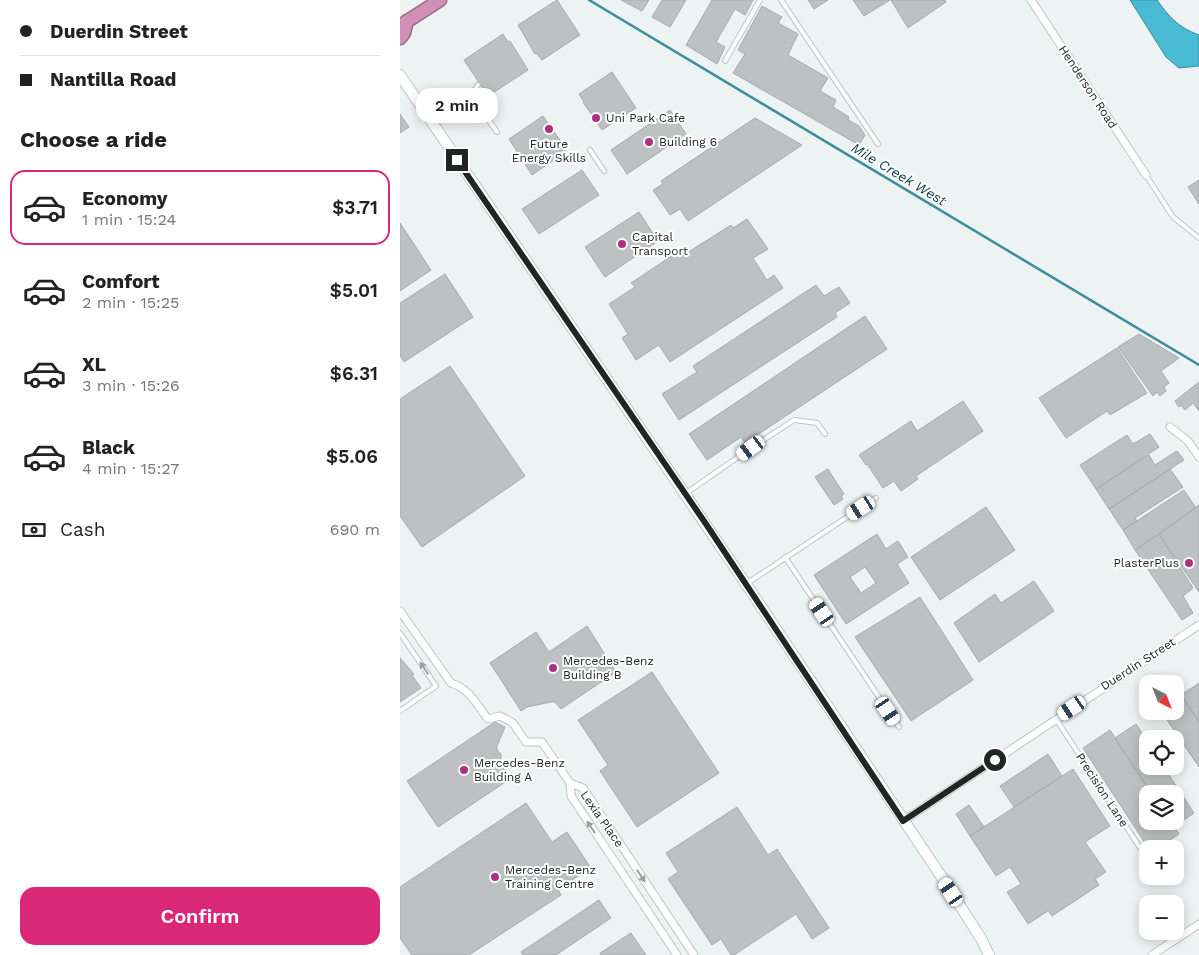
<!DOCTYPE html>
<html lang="en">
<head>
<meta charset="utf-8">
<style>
  body { margin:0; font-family:"Work Sans",sans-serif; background:#f6f6f6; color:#222; height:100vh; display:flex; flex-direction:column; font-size:19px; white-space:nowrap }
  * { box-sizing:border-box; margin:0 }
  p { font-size:16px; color:#767676 }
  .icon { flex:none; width:28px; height:28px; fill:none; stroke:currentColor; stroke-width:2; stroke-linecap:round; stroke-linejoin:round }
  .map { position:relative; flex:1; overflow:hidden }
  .sheet { display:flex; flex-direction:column; background:#fff; width:400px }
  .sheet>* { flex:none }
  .banner { display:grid; align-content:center; height:110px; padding:0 20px; background:#fff }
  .needle { width:32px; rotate:138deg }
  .tools { position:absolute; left:739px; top:675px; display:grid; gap:10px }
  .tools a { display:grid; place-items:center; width:45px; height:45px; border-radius:10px; background:#fff; box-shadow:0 2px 12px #0003; font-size:25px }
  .end { position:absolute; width:22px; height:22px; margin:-11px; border:6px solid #232525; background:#fff; box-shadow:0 0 0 2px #fff }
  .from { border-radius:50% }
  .bubble { position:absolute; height:35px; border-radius:15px; background:#fff; box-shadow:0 2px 12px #0003; font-size:16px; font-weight:600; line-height:35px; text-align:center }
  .car { position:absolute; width:15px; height:30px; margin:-15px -8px; border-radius:6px; box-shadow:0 0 4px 1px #0007; background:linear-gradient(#fff 24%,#345 0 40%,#fff 0 76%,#345 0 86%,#fff 0) }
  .banner b { display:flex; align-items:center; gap:18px; height:48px; font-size:19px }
  .banner b+b { border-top:1px solid #e0e0e0 }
  .banner i { width:12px; height:12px; background:#222 }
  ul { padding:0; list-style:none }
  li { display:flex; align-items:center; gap:15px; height:75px; margin:0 10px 8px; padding:0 10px; border:2px solid transparent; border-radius:15px }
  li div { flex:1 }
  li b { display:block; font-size:19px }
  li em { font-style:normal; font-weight:600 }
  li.current { border-color:#db2777 }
  li>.icon { width:45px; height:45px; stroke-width:1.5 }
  h2 { padding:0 20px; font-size:22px; line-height:60px }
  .pay { display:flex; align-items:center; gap:12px; height:55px; padding:0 20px; font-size:19px }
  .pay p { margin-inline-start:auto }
  .button { display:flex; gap:10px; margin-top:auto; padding:10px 20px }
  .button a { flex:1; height:58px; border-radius:15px; background:#db2777; color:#fff; font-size:20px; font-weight:600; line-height:58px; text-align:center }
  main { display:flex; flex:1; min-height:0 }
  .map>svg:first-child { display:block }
  .water { fill:#48bad2; stroke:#3d8d9e }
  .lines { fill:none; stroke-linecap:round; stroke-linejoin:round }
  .stream { stroke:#3d8d9e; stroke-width:2.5 }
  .building { fill:#bdc1c2; stroke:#a7abac; fill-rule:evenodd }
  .lane-casing { stroke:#c0c4c5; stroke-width:6 }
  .street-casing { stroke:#c0c4c5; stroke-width:9 }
  .secondary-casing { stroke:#c0c4c5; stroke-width:12 }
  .highway-casing { stroke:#956b84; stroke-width:15 }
  .lane { stroke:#fff; stroke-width:4 }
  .street { stroke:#fff; stroke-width:7 }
  .secondary { stroke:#fff; stroke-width:10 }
  .highway { stroke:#d290b7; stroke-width:12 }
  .oneway { fill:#9c9d9d }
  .route { stroke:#232525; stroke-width:6 }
  .poi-dot { fill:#ab3084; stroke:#fefeff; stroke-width:2 }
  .labels { text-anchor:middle; stroke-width:4; stroke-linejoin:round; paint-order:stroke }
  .street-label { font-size:12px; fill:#232525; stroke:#fefeff }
  .poi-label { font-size:12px; fill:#232525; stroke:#fefeff; text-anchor:start }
  .water-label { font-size:14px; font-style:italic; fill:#073d47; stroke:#fefeff }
</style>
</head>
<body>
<main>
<section class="sheet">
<div class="banner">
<b><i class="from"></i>Duerdin Street</b>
<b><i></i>Nantilla Road</b>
</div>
<h2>Choose a ride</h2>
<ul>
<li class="current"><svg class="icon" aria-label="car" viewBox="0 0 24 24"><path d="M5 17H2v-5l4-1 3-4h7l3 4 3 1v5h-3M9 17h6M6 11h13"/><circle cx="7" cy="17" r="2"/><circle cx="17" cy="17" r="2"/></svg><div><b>Economy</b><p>1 min · 15:24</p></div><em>$3.71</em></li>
<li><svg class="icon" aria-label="car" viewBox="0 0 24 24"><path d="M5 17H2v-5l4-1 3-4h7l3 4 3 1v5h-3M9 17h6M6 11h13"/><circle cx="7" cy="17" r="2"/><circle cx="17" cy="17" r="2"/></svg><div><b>Comfort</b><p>2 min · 15:25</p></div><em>$5.01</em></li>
<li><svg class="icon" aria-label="car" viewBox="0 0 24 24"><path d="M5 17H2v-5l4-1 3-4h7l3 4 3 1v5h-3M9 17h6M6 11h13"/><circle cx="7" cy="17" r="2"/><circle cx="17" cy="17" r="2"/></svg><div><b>XL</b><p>3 min · 15:26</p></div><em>$6.31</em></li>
<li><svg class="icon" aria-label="car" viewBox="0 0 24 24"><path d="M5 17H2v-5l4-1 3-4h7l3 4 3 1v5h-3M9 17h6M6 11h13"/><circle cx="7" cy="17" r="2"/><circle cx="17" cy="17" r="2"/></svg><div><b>Black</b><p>4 min · 15:27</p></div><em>$5.06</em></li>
</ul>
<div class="pay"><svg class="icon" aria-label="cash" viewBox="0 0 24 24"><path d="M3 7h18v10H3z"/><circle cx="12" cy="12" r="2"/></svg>Cash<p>690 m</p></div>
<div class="button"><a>Confirm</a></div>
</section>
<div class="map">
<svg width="799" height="955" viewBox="0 0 799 955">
  <rect width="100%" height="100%" fill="#edf2f3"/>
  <path class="water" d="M730,0H757C770,18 778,27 799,35V66L779,68L766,57Z"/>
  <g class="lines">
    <path class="stream" d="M189,0L799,365"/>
  </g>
  <path class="building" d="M157,0L180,35L142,60L136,53L135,54L118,25Z
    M221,0H249L242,11Z
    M262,0H286L270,27L252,17Z
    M312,0H353L345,15L335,9L316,42L325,47L317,64L286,45Z
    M408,0H428L414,9Z
    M453,0H490L464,16Z
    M491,0H545L546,2L508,28Z
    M362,6L382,17L378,23L398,34L388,55L428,78L420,91L436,100L433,107L449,117L448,120L459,126L465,135L459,145L333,73L345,54L338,50Z
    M103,34L108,42L110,41L128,70L88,96L64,60Z
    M212,72L236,108L202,130L183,102H184L179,94Z
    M270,110L286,134L227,174L211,150Z
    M0,114L9,127L0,133Z
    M143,116L162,143L161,144L166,152L132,175L109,139Z
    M355,118L402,145L288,221L280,209L270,215L253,190L263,184L261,181Z
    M182,170L199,195L139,234L122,209Z
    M799,180V204L788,187Z
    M239,212L258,241L205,277L185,247Z
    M347,219L368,249L353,258L367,280L374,275L383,288L270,362L259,345L236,360L222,338L228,334L209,304L235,287L231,283L279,251L282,256L331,225L333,228Z
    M0,223L31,270L0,291Z
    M45,274L73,317L4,362L0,355V303Z
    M416,285L424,296L439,287L450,303L435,313L437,317L279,420L262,394L297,372L293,366Z
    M465,316L487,349L345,443L341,437L307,460L289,434Z
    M739,334L779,358L761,371L769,383L764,387L766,391L760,396L757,392L753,396L718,347Z
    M717,348L747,393L710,415L707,411L666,438L639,398Z
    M50,366L125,476L22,547L0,516V399Z
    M799,382V411L793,403L785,410L781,405L779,407L775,401Z
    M563,401L583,431L516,476L518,479L501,491L494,481L483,488L467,464L466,465L459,455L511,421L517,431Z
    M750,434L759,447L696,489L680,465L727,435L733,444Z
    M777,451L784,460L709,509L696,489L749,455L755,465Z
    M428,469L444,494L441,496L443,499L434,505L415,477Z
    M770,469L783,487L735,518L737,521L723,530L709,509Z
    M784,490L796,508L735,550L723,530Z
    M799,505V592L759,534Z
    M586,507L615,550L540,600L511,557Z
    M477,534L486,549L498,541L508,557L497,564L509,583L446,624L414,575ZM465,567L476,583L461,593L450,577Z
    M759,534L793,588L783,596L793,613L782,620L735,550Z
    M634,581L654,611L579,662L554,623L595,594L601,603Z
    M520,597L573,680L511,721L455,637Z
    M187,626L216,672L161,709L155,702H151L127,707L121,711L90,663L136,632L149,652Z
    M0,658L14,674L12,675L21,688L0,702Z
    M252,672L319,773L237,827L200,771L208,765L178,720Z
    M799,683V722L781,695Z
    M775,693L778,697L781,695L799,722V767L761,711H775Z
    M95,722L105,727L97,746V750L101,754V759L99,761L110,779L38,827L7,781Z
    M736,724L748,742V766H763L794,813L774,827L770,821H775V794H752L715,738Z
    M710,730L752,794H748V821H770L779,834L757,849H749L683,748Z
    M648,754L662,776L614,807L600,786Z
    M673,769L710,826L685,842L706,872L695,879L699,885L652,916L648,911L628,924L607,892L621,884L610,867L596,876L570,836Z
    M126,803L152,842L167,832L191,868L158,889L161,895L69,955H12L0,938V887Z
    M569,805L584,827L570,836L556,814Z
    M337,807L368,855L377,849L429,928L412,939L396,914L334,955H331L321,939L312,945L268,879L278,872L266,853Z
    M199,900L211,918L156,955H123L121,952Z
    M231,933L246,955H201L200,953Z"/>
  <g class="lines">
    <g class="lane-casing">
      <path id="lane" d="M381,0L478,144
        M325,61L360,0
        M78,85L74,91L75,101L97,132
        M190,150L204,171
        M746,175L773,217L799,238
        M285,494L351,448L394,420L417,423L425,434
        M385,557L499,727
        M346,584L476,498
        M0,633L36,686L0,711
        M656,719L748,860"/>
    </g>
    <g class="street-casing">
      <path id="street" d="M631,0L746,175
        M770,427L788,441L799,457
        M0,611L51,683C70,689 76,704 88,719L100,716L113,723L126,742H142L170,783L171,796L277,955
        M170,783L183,788L294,955
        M503,821L799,625
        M752,955L799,924"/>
    </g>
    <g class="secondary-casing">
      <path id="secondary" d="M0,75L346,584L541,876L582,940L589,955"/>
    </g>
    <g class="highway-casing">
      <path id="highway" d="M0,26L40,0
        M0,38L4,33L7,21"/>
    </g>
    <use href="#lane" class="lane"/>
    <use href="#street" class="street"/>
    <use href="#secondary" class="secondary"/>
    <use href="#highway" class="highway"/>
  </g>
  <defs><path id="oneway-solid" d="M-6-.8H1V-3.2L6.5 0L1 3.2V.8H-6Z" transform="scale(1.25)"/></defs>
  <g class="oneway">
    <use href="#oneway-solid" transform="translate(24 668) rotate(-124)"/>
    <use href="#oneway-solid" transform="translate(191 827) rotate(-124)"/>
    <use href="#oneway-solid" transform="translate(241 876) rotate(56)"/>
  </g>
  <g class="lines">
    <path class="route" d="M57,160L306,524L503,821L595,760"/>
  </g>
  <g class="poi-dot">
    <circle cx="196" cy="118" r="5"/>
    <circle cx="149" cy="129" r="5"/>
    <circle cx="249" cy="142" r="5"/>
    <circle cx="222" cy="244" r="5"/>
    <circle cx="789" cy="563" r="5"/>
    <circle cx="153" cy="668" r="5"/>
    <circle cx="64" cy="770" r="5"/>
    <circle cx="95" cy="877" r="5"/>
  </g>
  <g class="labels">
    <g class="street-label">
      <text transform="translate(688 87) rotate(57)" y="4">Henderson Road</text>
      <text transform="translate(738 664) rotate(-33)" y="4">Duerdin Street</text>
      <text transform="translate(702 790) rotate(57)" y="4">Precision Lane</text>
      <text transform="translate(202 819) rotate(55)" y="4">Lexia Place</text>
    </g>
    <g class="poi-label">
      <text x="206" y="122">Uni Park Cafe</text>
      <text x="259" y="146">Building 6</text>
      <text x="149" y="148" text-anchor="middle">Future<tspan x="149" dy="14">Energy Skills</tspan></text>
      <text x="232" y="241">Capital<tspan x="232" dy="14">Transport</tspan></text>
      <text x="779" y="567" text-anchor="end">PlasterPlus</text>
      <text x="163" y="665">Mercedes-Benz<tspan x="163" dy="14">Building B</tspan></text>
      <text x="74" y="767">Mercedes-Benz<tspan x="74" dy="14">Building A</tspan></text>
      <text x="105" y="874">Mercedes-Benz<tspan x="105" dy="14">Training Centre</tspan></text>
    </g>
    <g class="water-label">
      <text transform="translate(499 174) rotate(31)" y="5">Mile Creek West</text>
    </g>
  </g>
</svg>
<div class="tools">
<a><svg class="needle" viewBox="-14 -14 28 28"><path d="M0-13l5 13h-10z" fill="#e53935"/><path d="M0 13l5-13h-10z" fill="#767676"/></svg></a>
<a><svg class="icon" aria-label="locate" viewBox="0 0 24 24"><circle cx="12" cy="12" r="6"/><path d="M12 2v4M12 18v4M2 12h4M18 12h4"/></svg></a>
<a><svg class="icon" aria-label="layers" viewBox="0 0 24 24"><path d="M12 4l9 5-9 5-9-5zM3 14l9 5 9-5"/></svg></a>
<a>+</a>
<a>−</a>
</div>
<i class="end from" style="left:595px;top:760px"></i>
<i class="end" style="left:57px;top:160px"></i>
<div class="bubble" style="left:16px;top:88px;width:82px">2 min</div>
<i class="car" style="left:351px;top:448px;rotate:234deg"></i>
<i class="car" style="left:461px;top:508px;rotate:237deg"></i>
<i class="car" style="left:422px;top:612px;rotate:326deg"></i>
<i class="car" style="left:672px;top:708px;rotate:236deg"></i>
<i class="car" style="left:488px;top:711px;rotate:146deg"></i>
<i class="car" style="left:551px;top:892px;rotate:327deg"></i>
</div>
</main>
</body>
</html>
